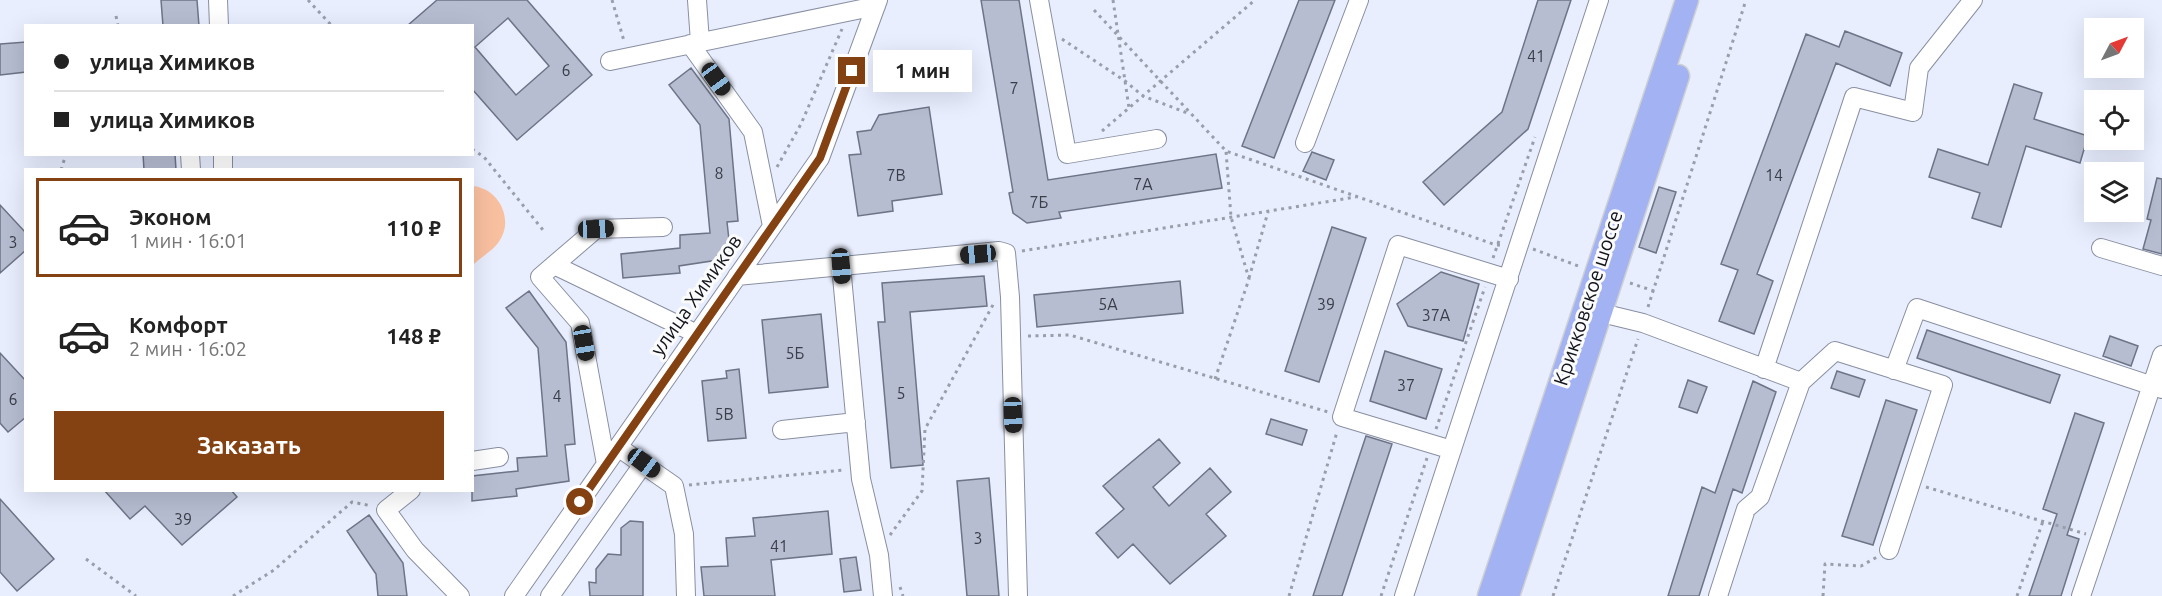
<!DOCTYPE html>
<html lang="ru">
<head>
<meta charset="utf-8">
<style>
  body { margin:0; font-family:Ubuntu,sans-serif; background:#f2f2f2; color:#222; height:100vh; display:flex; flex-direction:column; font-size:22px; white-space:nowrap }
  * { box-sizing:border-box; margin:0 }
  p { font-size:20px; color:#767676 }
  .icon { flex:none; width:33px; height:33px; fill:none; stroke:currentColor; stroke-width:2; stroke-linecap:round; stroke-linejoin:round }
  .map { position:relative; flex:1; overflow:hidden }
  .drawer { position:absolute; left:24px; top:168px; width:450px; height:324px; display:flex; flex-direction:column; background:#fff; border-radius:0px; box-shadow:0 6px 24px #0002 }
  .drawer>* { flex:none }
  .top-card { position:absolute; left:24px; top:24px; width:450px; height:132px; border-radius:0px; box-shadow:0 6px 24px #0002; display:grid; align-content:center; height:132px; padding:0 30px; background:#fff }
  .needle { width:39px; rotate:49deg }
  .tools { position:absolute; left:2084px; top:18px; display:grid; gap:12px }
  .tools a { display:grid; place-items:center; width:60px; height:60px; border-radius:0px; background:#fff; box-shadow:0 6px 24px #0002; font-size:30px }
  .end { position:absolute; width:27px; height:27px; margin:-14px; border:8px solid #844112; background:#fff; box-shadow:0 0 0 3px #fff }
  .from { border-radius:50% }
  .bubble { position:absolute; height:42px; border-radius:0px; background:#fff; box-shadow:0 6px 24px #0002; font-size:20px; font-weight:700; line-height:42px; text-align:center }
  .car { position:absolute; width:18px; height:36px; margin:-18px -9px; border-radius:8px; box-shadow:0 0 4px 2px #0007; background:linear-gradient(#222 24%,#8ab4d8 0 40%,#222 0 76%,#8ab4d8 0 86%,#222 0) }
  .top-card b { display:flex; align-items:center; gap:21px; height:57px; font-size:22px }
  .top-card b+b { border-top:2px solid #e0e0e0 }
  .top-card i { width:15px; height:15px; background:#222 }
  ul { padding:10px 0 0; list-style:none }
  li { display:flex; align-items:center; gap:18px; height:99px; margin:0 12px 9px; padding:0 18px; border:3px solid transparent; border-radius:0px }
  li div { flex:1 }
  li b { display:block; font-size:22px }
  li em { font-style:normal; font-weight:700 }
  li.on { border-color:#844112 }
  li>.icon { width:54px; height:54px; stroke-width:1.5 }
  .primary-button { display:flex; gap:12px; margin-top:auto; padding:12px 30px }
  .primary-button a { flex:1; height:69px; border-radius:0px; background:#844112; color:#fff; font-size:24px; font-weight:700; line-height:69px; text-align:center }
  .map>svg:first-child { display:block }
  .green { fill:#f9c0a0 }
  .building { fill:#b6bdd1; stroke:#6d7486; stroke-width:1.5; fill-rule:evenodd }
  .lines { fill:none; stroke-linecap:round; stroke-linejoin:round }
  .minor-casing { stroke:#898fa2; stroke-width:20 }
  .major-casing { stroke:#cfd0d1; stroke-width:25 }
  .path { stroke:#9a9eab; stroke-width:3; stroke-dasharray:3 4.5; stroke-linecap:butt }
  .minor { stroke:#fff; stroke-width:18 }
  .major { stroke:#a2b2f2; stroke-width:22 }
  .route { stroke:#844112; stroke-width:8 }
  .labels { text-anchor:middle; stroke-width:6; stroke-linejoin:round; paint-order:stroke }
  .number-label { font-size:16px; fill:#3a3e48 }
  .street-label { font-size:20px; fill:#11141b; stroke:#fbfbfb }
</style>
</head>
<body>
<div class="map">
<svg width="2162" height="596" viewBox="0 0 2162 596">
  <rect width="100%" height="100%" fill="#e8eefe"/>
  <path class="green" d="M473,186C500,189 515,221 498,243C492,251 480,258 473,265Z"/>
  <path class="building" d="M161,0H197L199,26H163Z
    M437,0H527L592,75L517,140L472,89V26H407ZM508,18L549,66L516,95L475,47Z
    M981,0H1019L1048,180L1216,154L1222,188L1059,212L1061,218L1027,223L1013,213L1009,193L1013,192Z
    M1299,0H1335L1274,158L1242,146Z
    M1538,0H1571L1528,129L1444,205L1423,182L1502,112Z
    M1845,31L1902,53L1890,86L1836,63L1757,274L1773,281L1754,334L1719,321L1738,270L1721,264L1806,34L1839,47Z
    M26,42V72L0,75V44Z
    M691,68L729,119L738,221L727,222L731,258L679,266L680,273L623,278L621,254L680,248V235L710,233L700,125L669,85Z
    M2014,84L2042,93L2034,119L2088,136L2080,163L2026,146L2001,227L1972,218L1980,193L1929,177L1938,149L1988,165Z
    M929,107L942,194L892,201L893,211L858,216L849,155L861,154L857,132L871,130L879,115Z
    M1312,152L1334,160L1326,180L1303,171Z
    M143,154H175L176,170H144Z
    M2157,178L2162,179V254L2143,249L2151,220L2147,219Z
    M1659,187L1676,192L1656,253L1639,247Z
    M0,205L26,233V250L0,273Z
    M1332,227L1366,238L1319,382L1285,371Z
    M1441,272L1479,284L1463,341L1408,326L1397,304Z
    M984,276L987,306L910,312L923,465L891,468L878,322H885L882,283Z
    M1180,281L1183,313L1037,327L1034,295Z
    M529,291L566,342L575,444L565,445L569,481L516,489L517,496L472,501V476L518,471L517,458L547,456L538,348L506,308Z
    M821,314L828,387L769,393L762,320Z
    M1927,330L2060,375L2050,403L1917,358Z
    M2110,336L2138,346L2131,366L2103,356Z
    M1385,351L1442,369L1426,419L1370,401Z
    M0,353L26,381V417L8,432L0,423Z
    M739,369L746,438L708,441L702,381L727,378L726,371Z
    M1837,371L1865,380L1859,397L1831,388Z
    M1688,380L1707,387L1697,413L1679,407Z
    M1753,381L1776,392L1742,493L1733,489L1699,596H1668L1702,487L1715,493Z
    M1886,400L1917,410L1873,545L1842,536Z
    M2075,413L2104,423L2067,535L2079,539L2061,596H2029L2057,514L2043,509Z
    M1271,419L1307,430L1302,445L1266,434Z
    M1366,436L1392,444L1342,596H1313Z
    M1159,439L1180,463L1153,487L1169,506L1210,468L1231,492L1206,514L1226,536L1170,584L1133,544L1118,558L1096,533L1124,509L1103,486Z
    M989,478L999,596H967L957,481Z
    M104,490H231L237,497L182,545L145,506L130,519Z
    M0,499L54,559L17,591L0,572Z
    M828,511L832,554L771,560L775,596H704L701,567L728,566L726,538L755,536L753,518Z
    M369,515L403,563L407,596H378L376,574L347,531Z
    M630,521L643,522V596H590L589,582L596,583V569L608,554L621,555V528Z
    M856,557L861,590L844,592L840,559Z"/>
  <g class="lines">
    <g class="minor-casing">
      <path id="minor" d="M218,0L219,26
        M697,0L700,42
        M1039,0L1067,154L1157,139
        M690,44L753,132L772,226
        M610,61L876,6
        M1305,143L1359,0
        M190,154L191,170
        M223,154V170
        M2101,248L2162,266
        M554,265L697,334
        M841,266L861,479L879,555L883,596
        M737,276L999,251L1006,253L1010,297L1018,596
        M1589,310L1643,323L1801,382L1760,497L1746,509L1718,596
        M1764,369L1854,97L1913,112L1919,68L1973,0
        M1894,370L1917,308L2162,389
        M1801,382L1835,351L1943,385L1889,550
        M782,430L856,422
        M618,447L674,486L684,534L686,596
        M1452,450L1342,417L1398,245L1509,279
        M472,461L499,457
        M606,464L580,323L540,277L596,229L663,227
        M411,490L386,510L415,550L460,596
        M514,596L820,158L878,0
        M550,596L644,463
        M1404,596L1599,0
        M2081,596L2162,355"/>
    </g>
    <g class="major-casing">
      <path id="major" d="M1489,596L1687,0
        M1508,596L1678,76"/>
    </g>
    <path class="path" d="M308,0L332,26
      M612,0L624,41
      M1113,0L1129,108
      M1094,10L1226,151L1496,245H1504
      M116,16L118,26
      M1062,39L1125,81L1143,96L1190,114
      M1102,131L1255,0
      M472,149L484,157L543,230
      M777,167L801,124L842,29
      M61,170L66,154
      M1533,249L1581,267
      M1022,251L1356,197
      M1493,258L1535,137
      M1249,278L1268,212
      M1630,283L1654,291
      M1648,307L1746,0
      M1028,336L1070,335L1328,412
      M1215,379L1249,279L1231,217L1226,151
      M1436,429L1485,287
      M689,485L844,470
      M1926,487L2086,534
      M890,535L922,491L925,429L994,303
      M86,559L136,596
      M900,587L903,596
      M233,596L274,570L352,502L372,506
      M1289,596L1337,432
      M1381,596L1427,458
      M1553,596L1638,339
      M1823,596L1825,564L1861,566L1877,557
      M2017,596L2043,521"/>
    <use href="#minor" class="minor"/>
    <use href="#major" class="major"/>
  </g>
  <g class="lines">
    <path class="route" d="M580,502L820,158L852,71"/>
  </g>
  <g class="labels">
    <g class="number-label">
      <text x="1536" y="62">41</text>
      <text x="566" y="76">6</text>
      <text x="1014" y="94">7</text>
      <text x="719" y="179">8</text>
      <text x="896" y="181">7В</text>
      <text x="1774" y="181">14</text>
      <text x="1143" y="190">7А</text>
      <text x="1039" y="208">7Б</text>
      <text x="13" y="248">3</text>
      <text x="1108" y="310">5А</text>
      <text x="1326" y="310">39</text>
      <text x="1436" y="321">37А</text>
      <text x="795" y="359">5Б</text>
      <text x="1406" y="391">37</text>
      <text x="901" y="399">5</text>
      <text x="557" y="402">4</text>
      <text x="13" y="405">6</text>
      <text x="724" y="420">5В</text>
      <text x="183" y="525">39</text>
      <text x="978" y="544">3</text>
      <text x="779" y="552">41</text>
    </g>
    <g class="street-label">
      <text transform="translate(696 295) rotate(-55)" y="7">улица Химиков</text>
      <text transform="translate(1588 298) rotate(-72)" y="7">Крикковское шоссе</text>
    </g>
  </g>
</svg>
<div class="tools">
<a><svg class="needle" viewBox="-14 -14 28 28"><path d="M0-13l5 13h-10z" fill="#e53935"/><path d="M0 13l5-13h-10z" fill="#767676"/></svg></a>
<a><svg class="icon" aria-label="locate" viewBox="0 0 24 24"><circle cx="12" cy="12" r="6"/><path d="M12 2v4M12 18v4M2 12h4M18 12h4"/></svg></a>
<a><svg class="icon" aria-label="layers" viewBox="0 0 24 24"><path d="M12 4l9 5-9 5-9-5zM3 14l9 5 9-5"/></svg></a>
</div>
<i class="end from" style="left:580px;top:502px"></i>
<i class="end" style="left:852px;top:71px"></i>
<div class="bubble" style="left:873px;top:50px;width:99px">1 мин</div>
<i class="car" style="left:716px;top:79px;rotate:144deg"></i>
<i class="car" style="left:596px;top:229px;rotate:88deg"></i>
<i class="car" style="left:978px;top:254px;rotate:265deg"></i>
<i class="car" style="left:841px;top:266px;rotate:175deg"></i>
<i class="car" style="left:584px;top:343px;rotate:170deg"></i>
<i class="car" style="left:1013px;top:415px;rotate:178deg"></i>
<i class="car" style="left:644px;top:463px;rotate:127deg"></i>
<div class="top-card">
<b><i class="from"></i>улица Химиков</b>
<b><i></i>улица Химиков</b>
</div>
<section class="drawer">
<ul>
<li class="on"><svg class="icon" aria-label="car" viewBox="0 0 24 24"><path d="M5 17H2v-5l4-1 3-4h7l3 4 3 1v5h-3M9 17h6M6 11h13"/><circle cx="7" cy="17" r="2"/><circle cx="17" cy="17" r="2"/></svg><div><b>Эконом</b><p>1 мин · 16:01</p></div><em>110 ₽</em></li>
<li><svg class="icon" aria-label="car" viewBox="0 0 24 24"><path d="M5 17H2v-5l4-1 3-4h7l3 4 3 1v5h-3M9 17h6M6 11h13"/><circle cx="7" cy="17" r="2"/><circle cx="17" cy="17" r="2"/></svg><div><b>Комфорт</b><p>2 мин · 16:02</p></div><em>148 ₽</em></li>
</ul>
<div class="primary-button"><a>Заказать</a></div>
</section>
</div>
</body>
</html>
